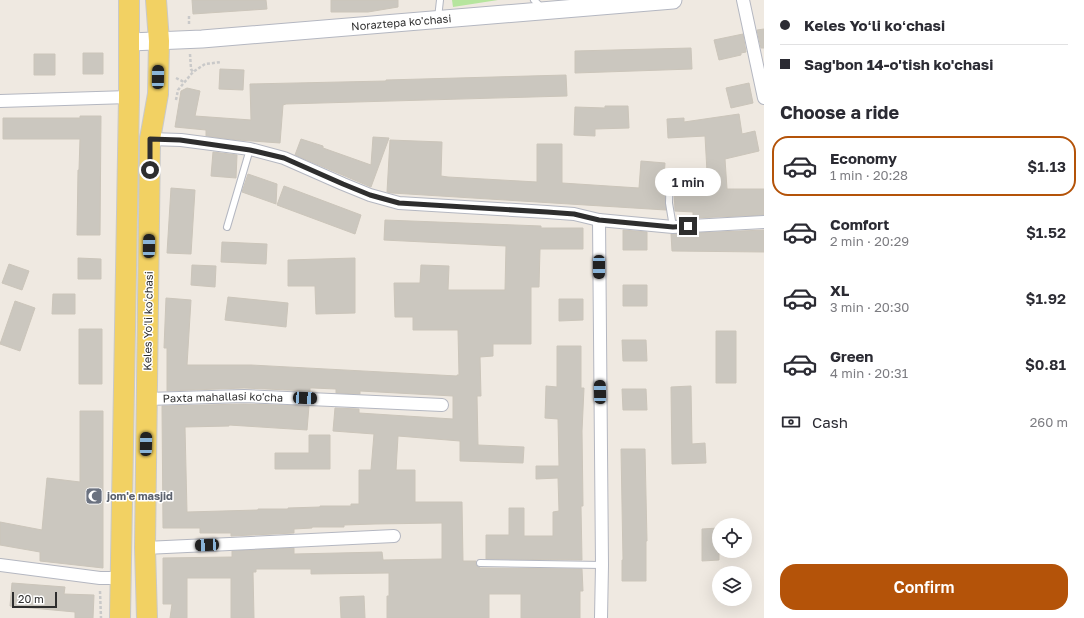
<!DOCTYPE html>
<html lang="en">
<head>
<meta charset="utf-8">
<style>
  body { margin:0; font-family:"Golos Text",sans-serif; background:#f7f7f7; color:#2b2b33; height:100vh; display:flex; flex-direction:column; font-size:15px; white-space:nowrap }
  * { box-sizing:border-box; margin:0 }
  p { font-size:13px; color:#7c7c81 }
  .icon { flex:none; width:22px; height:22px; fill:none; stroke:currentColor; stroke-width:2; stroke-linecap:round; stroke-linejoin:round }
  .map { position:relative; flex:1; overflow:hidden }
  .side { display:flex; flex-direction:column; background:#fff; width:320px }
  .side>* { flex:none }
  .top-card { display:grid; align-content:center; height:88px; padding:0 16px; background:#fff }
  .buttons { position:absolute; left:712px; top:518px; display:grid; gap:8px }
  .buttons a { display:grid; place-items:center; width:40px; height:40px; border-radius:50%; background:#fff; box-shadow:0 4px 16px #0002; font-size:20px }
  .scale { position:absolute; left:12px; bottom:10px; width:45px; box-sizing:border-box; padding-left:4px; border:2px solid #2e2e2e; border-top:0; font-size:11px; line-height:14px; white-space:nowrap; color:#2e2e2e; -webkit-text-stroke:3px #fff; paint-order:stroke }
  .end { position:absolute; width:18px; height:18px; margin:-9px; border:5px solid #2e2e2e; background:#fff; box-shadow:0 0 0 2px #fff }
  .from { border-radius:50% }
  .bubble { position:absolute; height:28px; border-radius:14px; background:#fff; box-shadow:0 4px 16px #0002; font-size:13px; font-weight:600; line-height:28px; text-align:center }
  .car { position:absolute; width:12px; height:24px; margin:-12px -6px; border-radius:5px; box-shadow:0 0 3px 1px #0007; background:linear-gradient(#222 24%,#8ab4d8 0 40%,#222 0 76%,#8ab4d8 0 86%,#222 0) }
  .top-card b { display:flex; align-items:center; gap:14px; height:38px; font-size:15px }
  .top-card b+b { border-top:1px solid #e1e1e2 }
  .top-card i { width:10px; height:10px; background:#2b2b33 }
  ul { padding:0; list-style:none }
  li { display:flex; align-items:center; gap:12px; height:60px; margin:0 8px 6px; padding:0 8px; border:2px solid transparent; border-radius:16px }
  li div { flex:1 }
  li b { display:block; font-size:15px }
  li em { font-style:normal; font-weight:600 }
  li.current { border-color:#b45309 }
  li>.icon { width:36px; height:36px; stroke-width:1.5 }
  h2 { padding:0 16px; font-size:18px; line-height:48px }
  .pay { display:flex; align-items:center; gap:10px; height:44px; padding:0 16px; font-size:15px }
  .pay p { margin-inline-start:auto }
  .primary-button { display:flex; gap:8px; margin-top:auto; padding:8px 16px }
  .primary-button a { flex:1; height:46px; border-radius:16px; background:#b45309; color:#fff; font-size:16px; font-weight:600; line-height:46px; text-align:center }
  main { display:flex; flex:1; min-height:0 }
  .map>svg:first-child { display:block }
  .green { fill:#b6e59e }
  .building { fill:#cbc7bf; stroke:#cbc5ba }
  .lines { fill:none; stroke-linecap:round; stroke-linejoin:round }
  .service-casing { stroke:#b4b7c1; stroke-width:8 }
  .minor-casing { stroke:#b4b7c1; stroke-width:14 }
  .secondary-casing { stroke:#b4b7c1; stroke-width:19 }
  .primary-casing { stroke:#c9c9c9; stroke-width:22 }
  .path { stroke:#c9c9c9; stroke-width:2.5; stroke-dasharray:3 2; stroke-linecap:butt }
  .service { stroke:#fff; stroke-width:6 }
  .minor { stroke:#fff; stroke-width:12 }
  .secondary { stroke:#fff; stroke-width:17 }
  .primary { stroke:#f2d163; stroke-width:20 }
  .route { stroke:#2e2e2e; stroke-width:5 }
  .labels { text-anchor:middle; stroke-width:3; stroke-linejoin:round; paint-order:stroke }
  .street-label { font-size:11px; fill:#2e2e2e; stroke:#fff }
  .worship-label { font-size:11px; font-weight:bold; fill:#5b616d; stroke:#fff; text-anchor:start }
</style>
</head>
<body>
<main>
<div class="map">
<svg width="764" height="618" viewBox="0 0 764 618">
  <rect width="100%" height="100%" fill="#efe9e1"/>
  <path class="green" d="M452,0H498L453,7Z"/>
  <path class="building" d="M192,0H266L267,9L193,14Z
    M331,0H398V7L368,12H331Z
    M764,29V48H761L757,30Z
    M743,34L746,52L741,53V55L719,60L714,40Z
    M691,48L692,69L575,73V51Z
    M83,53H103V74H83Z
    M34,54H55V75H34Z
    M220,69L244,70L243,90L219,89Z
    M566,75L567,96L286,104L283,105L280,143L238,140L206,136V130L175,127L181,91L187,88L200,91L195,116L251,120L250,84L386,81V80Z
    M749,83L753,103L731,108L726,88Z
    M605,106H628L629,128L595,129V136L574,135L575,107L605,108Z
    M739,114L742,134L755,131L759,151L725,159L727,189H764V215L693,218V212L675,211L674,190H708L705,136L668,138L667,119L684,118V122Z
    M80,116H101L100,235H77L78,170H79L80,139H3V118H80Z
    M373,137L389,138L371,187L295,155L301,139L323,146V148L371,165Z
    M390,140L442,142L441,176L448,177L537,182V144H562V183L639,188L641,161L665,163L663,191H665L666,210L392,193L387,192Z
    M213,152L237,155L236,178L211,176Z
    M248,174L277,184L276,204L242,192Z
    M284,186L361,215L355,234L277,205Z
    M171,188L195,190L191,254L167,253Z
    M385,220L541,226V228H583V249H540L539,287H531V344H493V356L480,357L481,396H477L478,445L524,447L523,463L460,461V441L398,436L396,470H415V502H462L463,561H476V565L480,568L582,569L583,591H580V618H521V594H489V618H387V596H389V573L311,574V569H256V572H253L254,618H231V578H187V618H170L172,604H163V558L232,557V551L294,548V554L382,552L383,560L442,559V523L375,524L344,525V527H312V528L294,529V533L231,536V533H200V528H163L162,406L244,404L309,406L307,430L229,425V426L185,427L187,512L258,510V509H288V508L320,507V506H351V504H359V470H371L374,434L333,431L335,408L359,409V413L453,419V396L360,391V394L336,393V389L313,388H310V391L244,388L167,391V348H164L166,298L191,300L187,365H251L457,376V375H459L458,330H413V317H395L394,283H420L421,265L449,266L448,290H505L506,246L384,240Z
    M623,230L647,232V250H623Z
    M764,230V252L672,251L671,234Z
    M222,242L267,244L266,264L221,262Z
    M78,258L101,259V279H78Z
    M355,258V313L316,314L315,286H288V260Z
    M9,264L29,271L22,290L2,283Z
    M192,265L216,266L215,287L191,285Z
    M623,285H647V306H623Z
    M53,294H75V314H52Z
    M228,297L288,303L286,327L225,320Z
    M559,299H583V320L559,321Z
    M15,301L35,308L20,351L0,344Z
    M79,329H102V384H79Z
    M716,331H736V383H716Z
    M622,340H646L647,361H623Z
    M557,346H581V388H584L582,431L583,506H581L582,560L486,559V535H509V508H524V536H553V512L559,511L558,478L536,479V466H559L558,419L545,418L546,386L557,387Z
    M691,386L692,444L705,443L706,463L672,464L671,387Z
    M622,389H646L647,410H623Z
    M80,411H103V568L40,561V552L0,545V522L42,530L47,478L80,482Z
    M309,435H330V469H275V453H309Z
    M621,449H645L647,541H646V581H622V560H623Z
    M719,528V560L702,561V529Z
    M12,583L65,587L64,594L94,595L93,618H75V612L10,606Z
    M364,596L365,618H341L340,597Z"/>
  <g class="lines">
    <g class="service-casing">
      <path id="service" d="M534,0L543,9
        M438,18L440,0
        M670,173L669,203L673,227
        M227,227L250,149
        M480,563L602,565"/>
    </g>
    <g class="minor-casing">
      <g id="minor">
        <path d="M743,0L764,98"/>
        <path d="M0,101L129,97"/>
        <path d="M150,139L181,140L250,149L284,158L343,184L370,195L399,203L547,212L574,214L599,220L673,227L764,222"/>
        <path d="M599,220L602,565L601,618"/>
        <path id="s1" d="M147,399L244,396L442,405"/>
        <path d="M145,548L394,536"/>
        <path d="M0,565L100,578H120"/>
      </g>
    </g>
    <g class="secondary-casing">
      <g id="secondary">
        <path id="s2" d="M130,42L202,39L673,0"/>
      </g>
    </g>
    <g class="primary-casing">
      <path id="primary" d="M120,618L129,97V0
        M147,618L145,548L150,139L158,94L159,41L156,0"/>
    </g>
    <path class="path" d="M189,16V25
      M190,54L191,69L193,72
      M176,78L184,82
      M176,100L178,90L193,72L205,64L221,62
      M100,591L101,618"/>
    <use href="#service" class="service"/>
    <use href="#minor" class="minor"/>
    <use href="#secondary" class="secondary"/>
    <use href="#primary" class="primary"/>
  </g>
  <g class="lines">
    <path class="route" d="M150,170V139L180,140L250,150L284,158L343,184L370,195L399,203L547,212L574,214L599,220L673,227L688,226"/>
  </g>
  <defs>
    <g id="mosque-square" transform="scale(0.9)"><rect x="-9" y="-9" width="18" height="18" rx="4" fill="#6b7280" stroke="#fff"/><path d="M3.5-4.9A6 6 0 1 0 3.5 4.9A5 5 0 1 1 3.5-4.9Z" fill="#fff"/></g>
  </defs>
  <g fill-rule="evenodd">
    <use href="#mosque-square" x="94" y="496"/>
  </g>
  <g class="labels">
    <g class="street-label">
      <text dy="4" stroke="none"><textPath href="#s2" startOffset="272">Noraztepa ko'chasi</textPath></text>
      <text transform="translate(148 321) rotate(-89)" y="4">Keles Yoʻli koʻchasi</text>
      <text dy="4" stroke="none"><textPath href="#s1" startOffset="76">Paxta mahallasi ko'cha</textPath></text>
    </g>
    <g class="worship-label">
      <text x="107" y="500">jom'e masjid</text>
    </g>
  </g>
</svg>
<div class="buttons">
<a><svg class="icon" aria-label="locate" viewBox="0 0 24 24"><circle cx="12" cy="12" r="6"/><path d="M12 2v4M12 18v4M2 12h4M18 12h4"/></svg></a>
<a><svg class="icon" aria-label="layers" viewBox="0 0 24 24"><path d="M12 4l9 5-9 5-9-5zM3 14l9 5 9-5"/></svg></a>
</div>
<div class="scale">20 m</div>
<i class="end from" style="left:150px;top:170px"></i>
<i class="end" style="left:688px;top:226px"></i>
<div class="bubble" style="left:655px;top:168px;width:66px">1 min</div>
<i class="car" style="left:158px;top:77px;rotate:1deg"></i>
<i class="car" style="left:149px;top:246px;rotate:1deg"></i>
<i class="car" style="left:599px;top:267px;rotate:180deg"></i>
<i class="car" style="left:600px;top:392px;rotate:359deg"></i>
<i class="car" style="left:305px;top:398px;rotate:93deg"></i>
<i class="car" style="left:146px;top:444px;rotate:1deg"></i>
<i class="car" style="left:207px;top:545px;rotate:267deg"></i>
</div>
<section class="side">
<div class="top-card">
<b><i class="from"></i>Keles Yoʻli koʻchasi</b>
<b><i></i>Sag'bon 14-o'tish ko'chasi</b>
</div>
<h2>Choose a ride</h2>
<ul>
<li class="current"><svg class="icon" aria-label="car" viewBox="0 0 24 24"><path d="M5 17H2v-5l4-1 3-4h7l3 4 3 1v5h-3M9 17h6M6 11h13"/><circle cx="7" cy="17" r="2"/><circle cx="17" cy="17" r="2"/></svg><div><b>Economy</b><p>1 min · 20:28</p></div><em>$1.13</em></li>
<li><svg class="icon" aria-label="car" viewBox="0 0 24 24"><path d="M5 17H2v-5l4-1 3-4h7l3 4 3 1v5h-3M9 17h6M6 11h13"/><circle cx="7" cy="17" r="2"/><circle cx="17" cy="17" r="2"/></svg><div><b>Comfort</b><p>2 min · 20:29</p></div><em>$1.52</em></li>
<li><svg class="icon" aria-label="car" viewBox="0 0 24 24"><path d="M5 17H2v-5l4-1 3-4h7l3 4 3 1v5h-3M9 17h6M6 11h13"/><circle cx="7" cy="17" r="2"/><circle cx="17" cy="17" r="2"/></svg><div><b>XL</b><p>3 min · 20:30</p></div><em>$1.92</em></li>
<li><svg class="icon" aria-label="car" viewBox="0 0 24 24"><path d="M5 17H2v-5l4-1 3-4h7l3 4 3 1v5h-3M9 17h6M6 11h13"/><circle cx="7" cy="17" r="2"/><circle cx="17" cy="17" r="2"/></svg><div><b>Green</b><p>4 min · 20:31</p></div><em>$0.81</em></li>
</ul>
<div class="pay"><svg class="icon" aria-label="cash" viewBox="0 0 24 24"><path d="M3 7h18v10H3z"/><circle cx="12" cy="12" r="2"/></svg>Cash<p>260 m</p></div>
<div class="primary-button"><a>Confirm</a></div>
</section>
</main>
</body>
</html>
